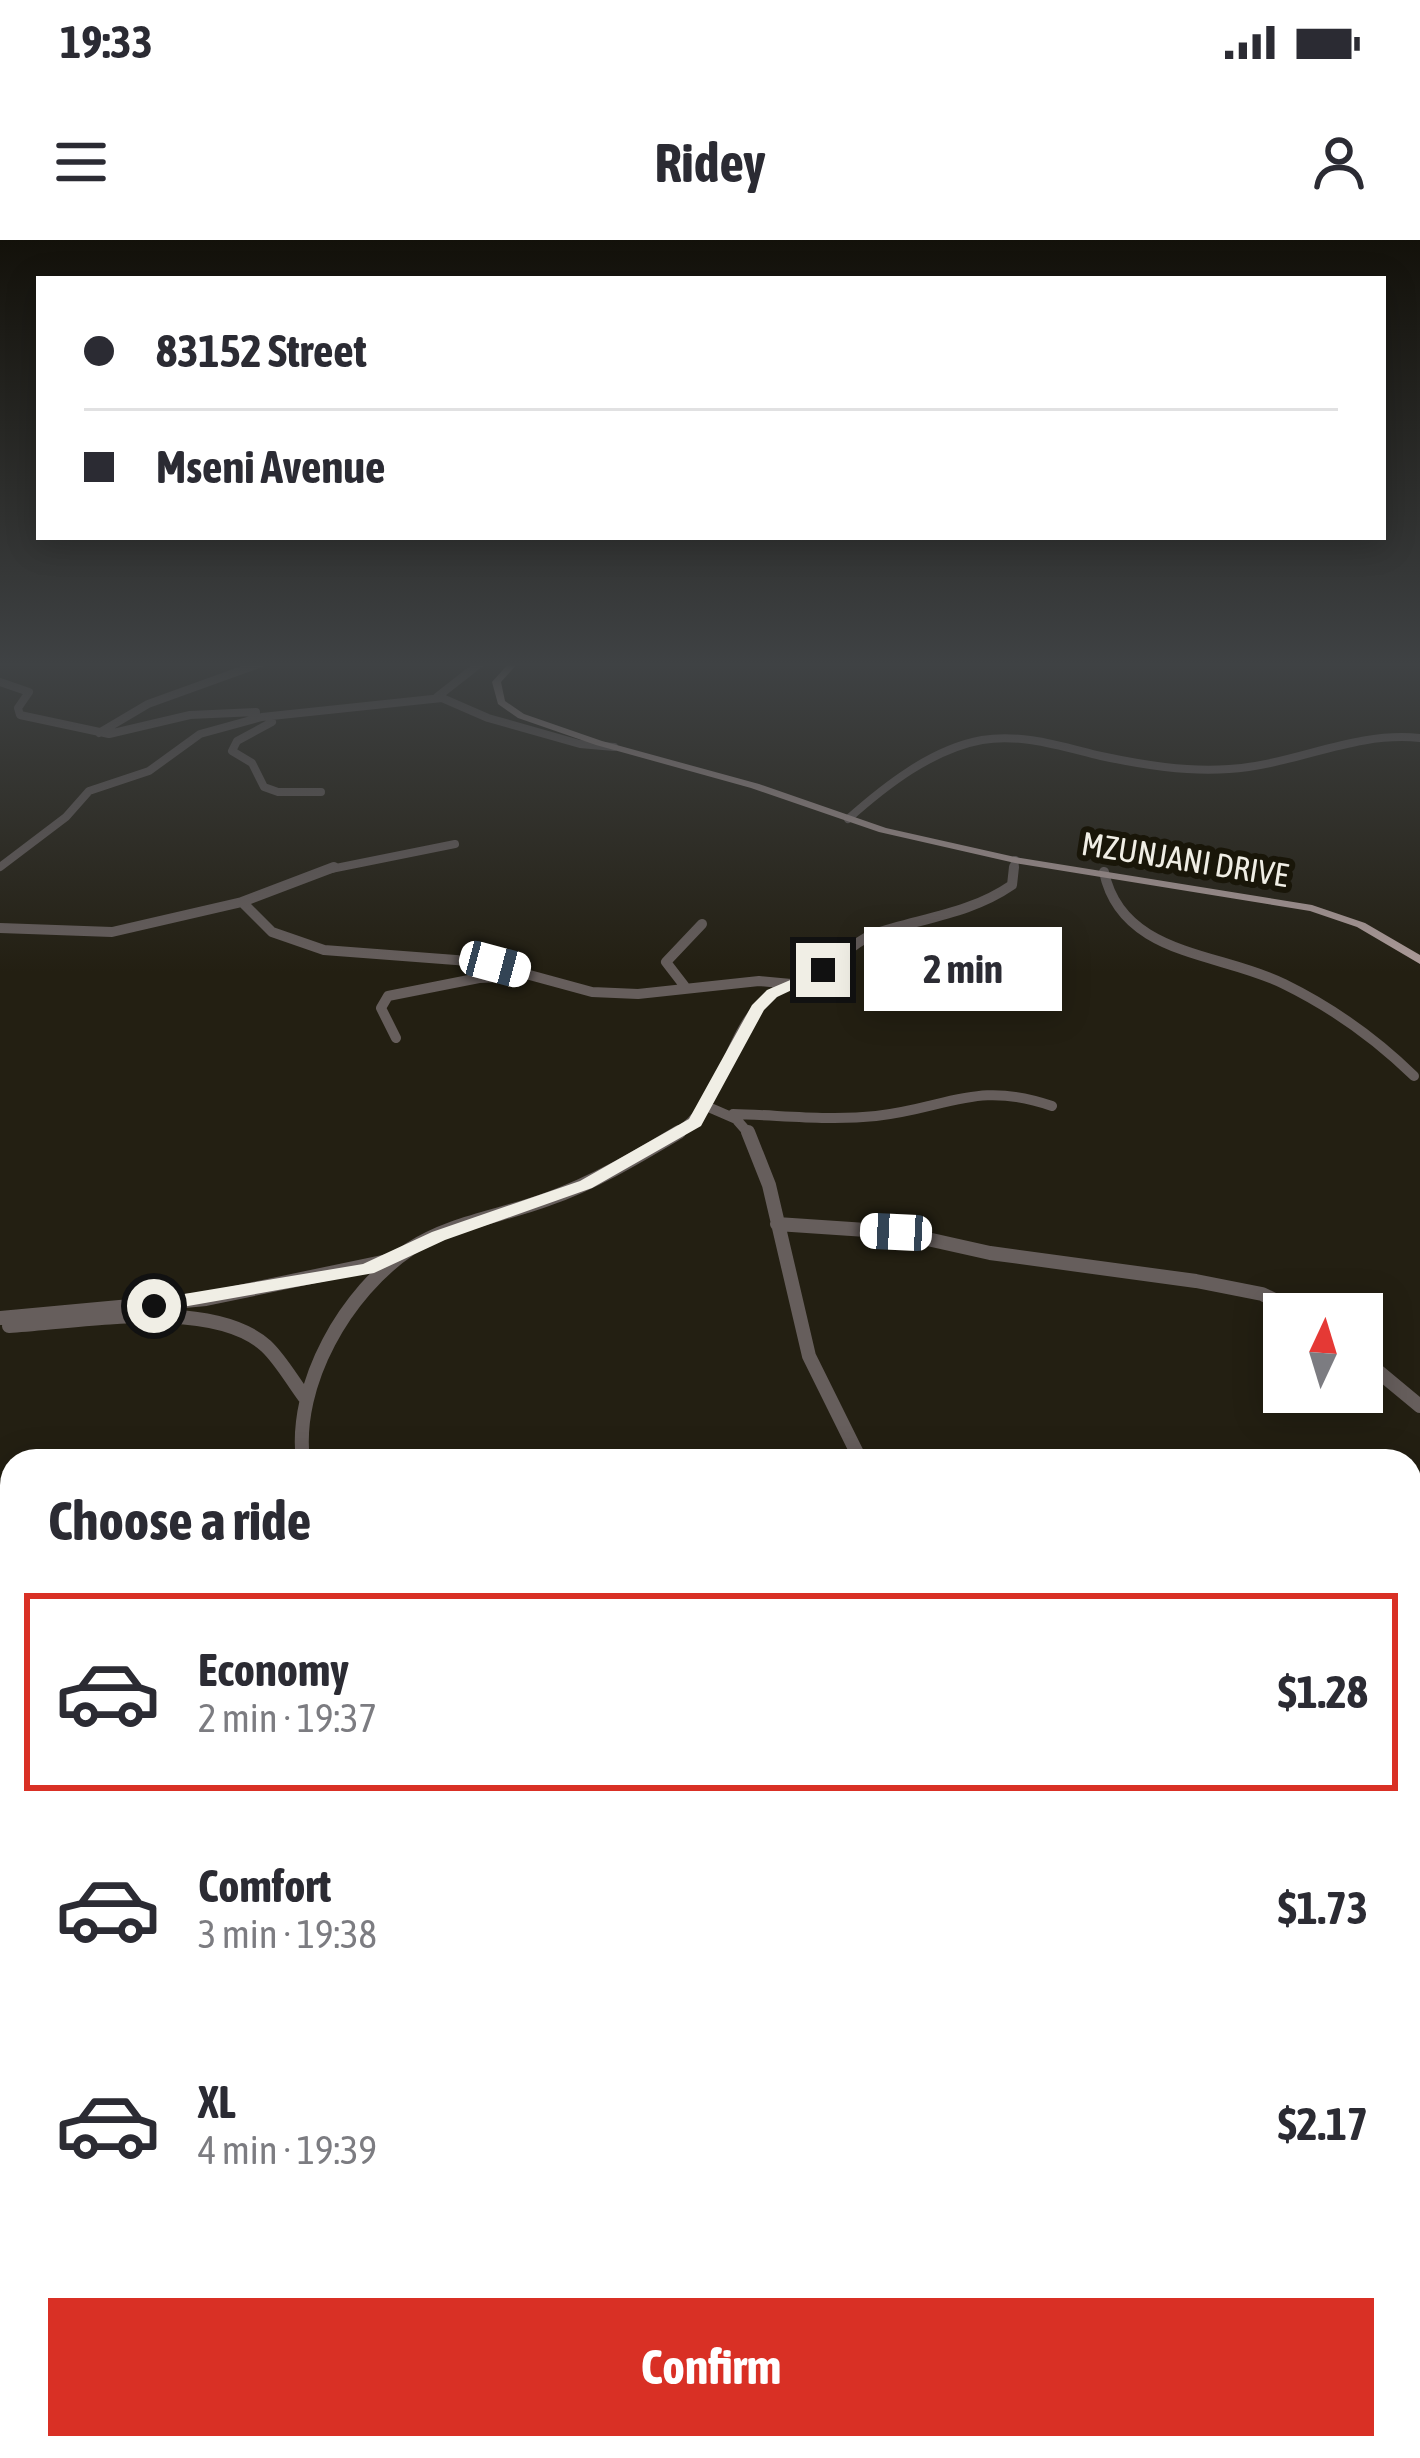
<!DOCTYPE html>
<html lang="en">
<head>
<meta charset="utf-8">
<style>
  body { margin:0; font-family:"Asap Condensed",sans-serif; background:#f7f7f7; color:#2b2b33; height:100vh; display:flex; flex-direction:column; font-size:45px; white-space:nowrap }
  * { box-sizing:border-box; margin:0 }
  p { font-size:39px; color:#7c7c81 }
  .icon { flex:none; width:66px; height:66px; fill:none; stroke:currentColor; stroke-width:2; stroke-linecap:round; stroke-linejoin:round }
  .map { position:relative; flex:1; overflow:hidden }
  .side { position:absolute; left:0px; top:1209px; width:1422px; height:1011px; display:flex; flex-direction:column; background:#fff; border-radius:36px 36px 0 0; box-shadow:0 6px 30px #0003 }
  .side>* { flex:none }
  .top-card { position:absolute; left:36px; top:36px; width:1350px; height:264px; border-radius:0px; box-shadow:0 6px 30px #0003; display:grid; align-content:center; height:264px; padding:0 48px; background:#fff }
  .needle { width:78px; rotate:4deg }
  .buttons { position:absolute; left:1263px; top:1053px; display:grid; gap:24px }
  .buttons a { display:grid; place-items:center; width:120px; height:120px; border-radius:0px; background:#fff; box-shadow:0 6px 30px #0003; font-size:60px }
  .end { position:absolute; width:54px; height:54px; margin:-27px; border:15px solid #f0eee5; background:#111; box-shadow:0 0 0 6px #111 }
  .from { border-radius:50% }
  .bubble { position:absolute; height:84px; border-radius:0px; background:#fff; box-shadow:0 6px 30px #0003; font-size:39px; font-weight:700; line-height:84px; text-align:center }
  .car { position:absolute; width:36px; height:72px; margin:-36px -18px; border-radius:15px; box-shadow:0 0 9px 3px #0007; background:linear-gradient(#fff 24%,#345 0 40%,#fff 0 76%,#345 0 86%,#fff 0) }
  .top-card b { display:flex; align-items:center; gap:42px; height:114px; font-size:45px }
  .top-card b+b { border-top:3px solid #e1e1e2 }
  .top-card i { width:30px; height:30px; background:#2b2b33 }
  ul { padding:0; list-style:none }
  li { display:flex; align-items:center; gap:36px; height:198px; margin:0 24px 18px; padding:0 24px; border:6px solid transparent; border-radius:0px }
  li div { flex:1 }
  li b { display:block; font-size:45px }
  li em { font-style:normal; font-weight:700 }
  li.current { border-color:#d93025 }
  li>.icon { width:108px; height:108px; stroke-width:1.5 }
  h2 { padding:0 48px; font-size:54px; line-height:144px }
  .cta { display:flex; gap:24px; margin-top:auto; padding:24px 48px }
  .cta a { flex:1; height:138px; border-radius:0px; background:#d93025; color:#fff; font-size:48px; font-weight:700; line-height:138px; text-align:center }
  .status { display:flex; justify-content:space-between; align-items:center; height:84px; padding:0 60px; background:#fff; direction:ltr }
  .status svg { height:33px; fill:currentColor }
  header { display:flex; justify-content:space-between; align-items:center; height:156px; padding:0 48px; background:#fff; font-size:54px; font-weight:700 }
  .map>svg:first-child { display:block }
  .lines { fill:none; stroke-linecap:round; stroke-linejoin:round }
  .stream { stroke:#000c0e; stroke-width:3 }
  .minor-far3 { stroke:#665e5c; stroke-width:8 }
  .minor-far2 { stroke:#665e5c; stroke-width:10 }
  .minor-far1 { stroke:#665e5c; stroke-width:14 }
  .minor { stroke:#665e5c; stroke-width:21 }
  .major { fill:#ad9c9a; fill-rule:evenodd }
  .route { fill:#f0eee5 }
  .labels { text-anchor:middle; stroke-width:12; stroke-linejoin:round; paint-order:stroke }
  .far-street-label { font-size:33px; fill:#f0eee5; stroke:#191609 }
</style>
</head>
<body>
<div class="status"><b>19:33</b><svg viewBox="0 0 49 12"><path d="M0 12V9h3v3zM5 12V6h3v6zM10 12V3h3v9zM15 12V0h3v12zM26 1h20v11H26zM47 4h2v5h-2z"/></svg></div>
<header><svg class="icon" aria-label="menu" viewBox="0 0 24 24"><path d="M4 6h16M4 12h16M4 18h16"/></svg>Ridey<svg class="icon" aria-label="person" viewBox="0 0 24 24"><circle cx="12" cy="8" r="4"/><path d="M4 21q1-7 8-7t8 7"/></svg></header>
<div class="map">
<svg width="1420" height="2218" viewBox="0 0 1420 2218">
  <rect width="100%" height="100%" fill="#231f12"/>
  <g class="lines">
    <path class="stream" d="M1410,1642L1420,1646"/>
    <path class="minor-far3" d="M0,442L29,452L18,468L20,475L109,494L190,475L256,472
      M437,457L483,421
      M272,482L237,501L232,511L252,523L264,547L278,552H321
      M99,493L148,464L267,421
      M848,579C885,546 932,509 982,500C1022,493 1063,507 1101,516C1143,525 1186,532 1229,529C1295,525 1353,491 1420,498
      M0,627L66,577L89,551L149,531L200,494L262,477L442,458L488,478L580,504L614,507
      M326,630L455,604
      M1014,630L1015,620"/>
    <path class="minor-far2" d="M1104,632C1122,717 1221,712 1284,744C1331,767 1377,800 1414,836
      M242,662L334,627
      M0,688L112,692L242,662L272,692L324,710L482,722L592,752L638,754L759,741L791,744
      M686,748L666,722L702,684
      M396,798L381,768L388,756L479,738L518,736
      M706,866L736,879L750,895
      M733,874C780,875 828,881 876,876C948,868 976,840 1052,866
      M674,895C727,864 724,791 772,754C786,743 806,740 822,731C841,719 853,702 874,694C922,678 970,674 1012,645L1014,627"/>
    <path class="minor-far1" d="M748,892L769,945L809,1116L861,1221
      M777,984L896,992L990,1013L1196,1041L1262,1054L1303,1074
      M0,1078L206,1059L392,1020
      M9,1086C78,1082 212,1057 266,1106C281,1120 293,1142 306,1159
      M1362,1118L1420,1166
      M303,1221C293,1144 346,1052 410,1009C451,982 503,976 548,959C594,943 637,917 679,892"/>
    <path class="minor" d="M0,1711L12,1713
      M727,2208V2218
      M223,2218L227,2208
      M597,2218L625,2208"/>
    <path class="major" d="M511,421H520L501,442L505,461L524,474L602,501L759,544L886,588L1015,617L1312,665L1365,683L1420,715V724L1357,687L1310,671L1015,623L879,592L751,548L596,505L518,478L498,464L492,442Z"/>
  </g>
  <linearGradient id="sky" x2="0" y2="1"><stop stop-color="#13110a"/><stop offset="0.58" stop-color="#3f4244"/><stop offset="1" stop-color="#3f4244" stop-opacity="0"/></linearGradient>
  <rect width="1420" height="732" fill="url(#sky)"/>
  <path class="route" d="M823,726L828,733L777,757L764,770L701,886L592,948L445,1000L374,1033L154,1072L145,1066L154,1059L363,1024L432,992L580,941L689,879L752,765L767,750Z"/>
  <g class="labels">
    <g class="far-street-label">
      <text transform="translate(1185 619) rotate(9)" y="12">MZUNJANI DRIVE</text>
    </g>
  </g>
</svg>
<div class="buttons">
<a><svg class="needle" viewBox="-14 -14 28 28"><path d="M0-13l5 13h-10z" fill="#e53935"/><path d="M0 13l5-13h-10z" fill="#7c7c81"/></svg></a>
</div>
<i class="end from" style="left:154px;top:1066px"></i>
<i class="end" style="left:823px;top:730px"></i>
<div class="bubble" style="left:864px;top:687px;width:198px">2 min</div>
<i class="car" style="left:495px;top:724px;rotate:105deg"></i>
<i class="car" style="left:896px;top:992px;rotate:273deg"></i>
<div class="top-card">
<b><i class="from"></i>83152 Street</b>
<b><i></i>Mseni Avenue</b>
</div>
<section class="side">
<h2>Choose a ride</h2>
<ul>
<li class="current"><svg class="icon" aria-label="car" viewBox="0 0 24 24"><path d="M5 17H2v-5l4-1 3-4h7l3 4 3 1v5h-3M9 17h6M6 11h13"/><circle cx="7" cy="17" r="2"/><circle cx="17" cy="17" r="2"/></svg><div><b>Economy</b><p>2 min · 19:37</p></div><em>$1.28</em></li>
<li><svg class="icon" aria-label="car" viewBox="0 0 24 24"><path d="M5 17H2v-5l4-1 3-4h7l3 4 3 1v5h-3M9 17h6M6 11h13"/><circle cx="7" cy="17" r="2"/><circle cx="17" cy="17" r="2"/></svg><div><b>Comfort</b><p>3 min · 19:38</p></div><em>$1.73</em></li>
<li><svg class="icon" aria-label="car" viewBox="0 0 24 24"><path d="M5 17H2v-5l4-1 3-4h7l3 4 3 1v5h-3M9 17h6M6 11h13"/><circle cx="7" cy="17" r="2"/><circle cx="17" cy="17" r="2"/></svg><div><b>XL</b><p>4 min · 19:39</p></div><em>$2.17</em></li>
</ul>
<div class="cta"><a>Confirm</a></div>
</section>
</div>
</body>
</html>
